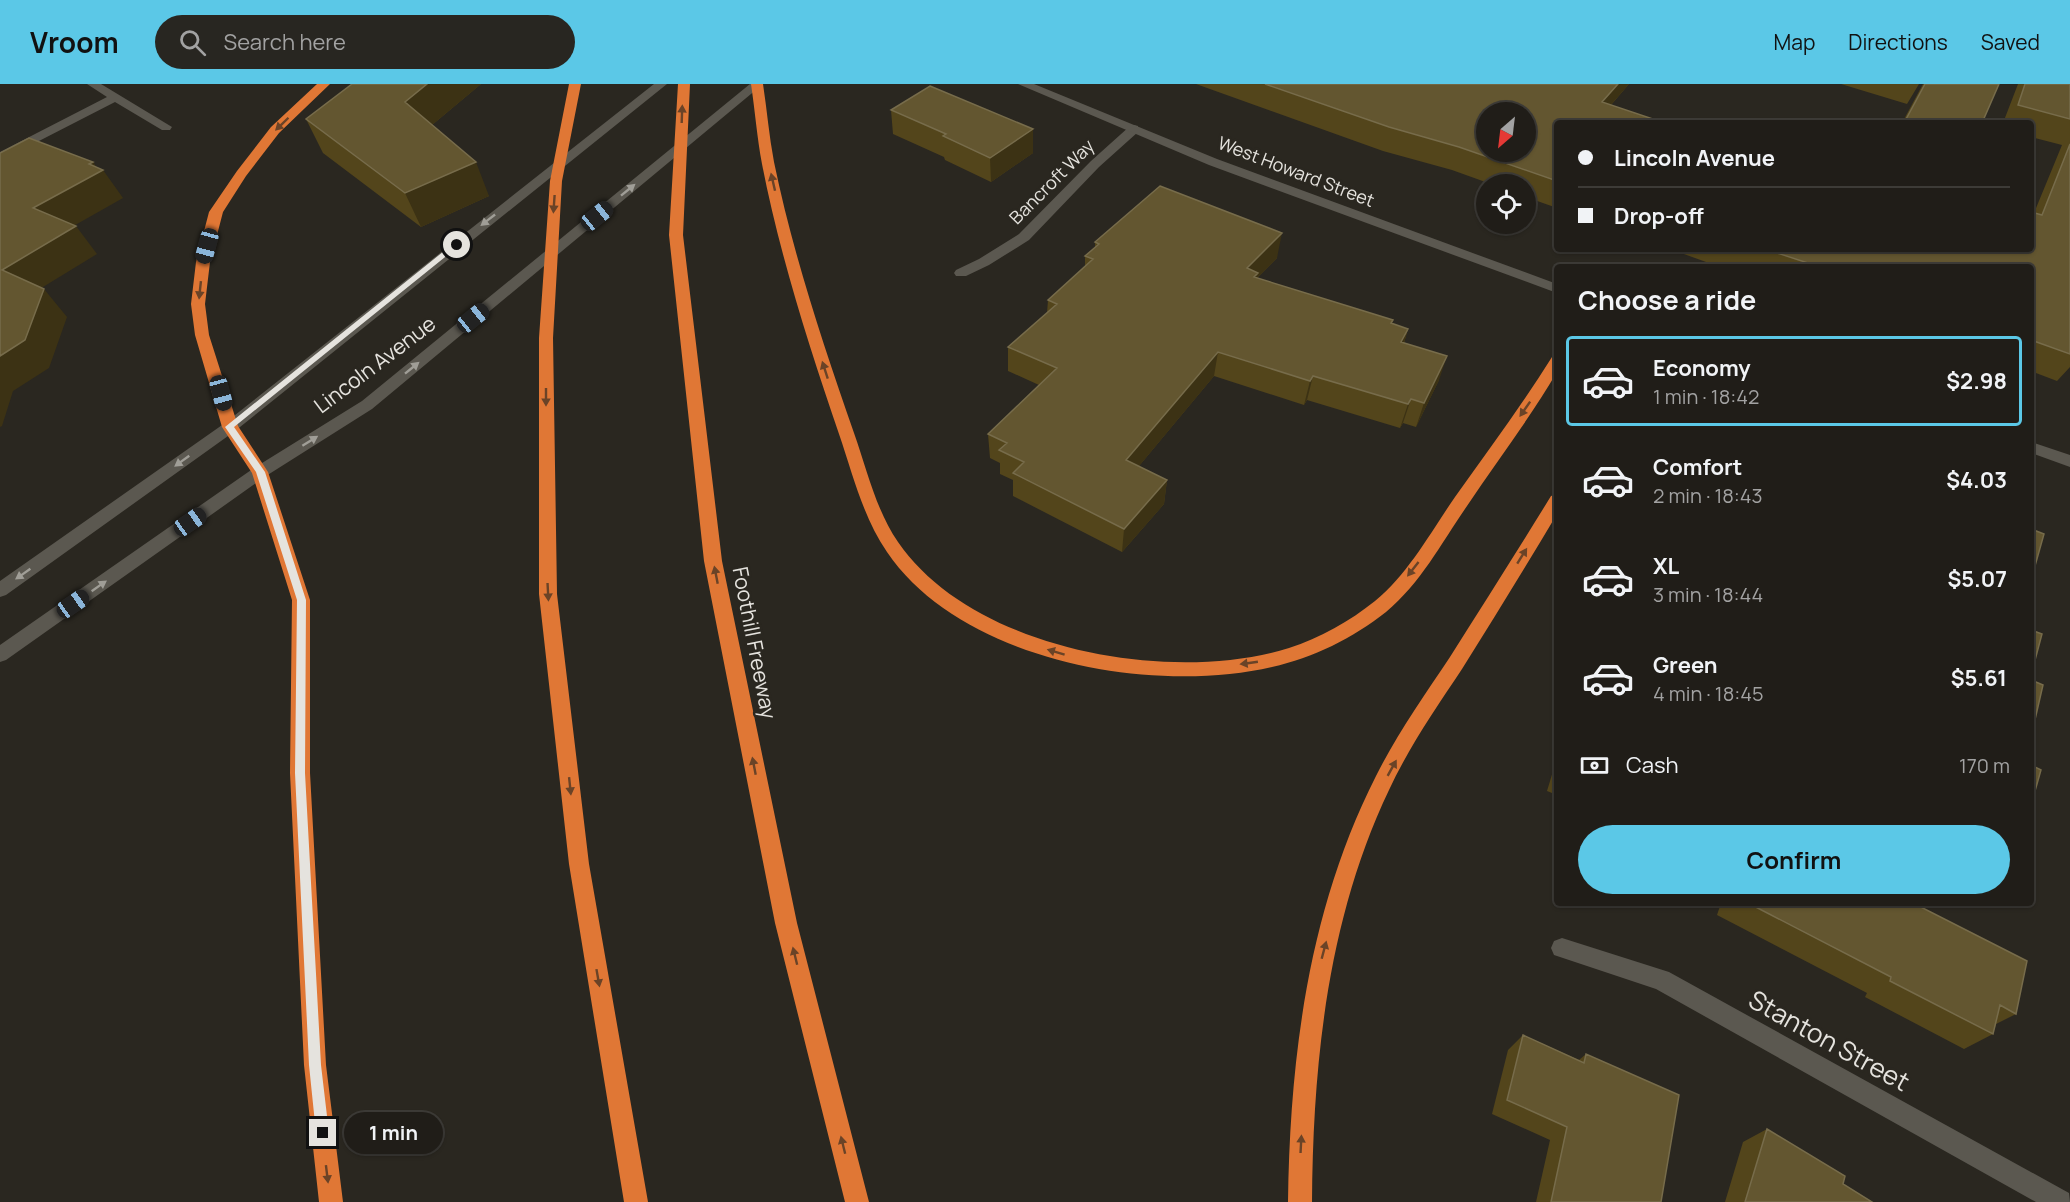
<!DOCTYPE html>
<html lang="en">
<head>
<meta charset="utf-8">
<style>
  body { margin:0; font-family:Manrope,sans-serif; background:#282621; color:#f1f3f6; height:100vh; display:flex; flex-direction:column; font-size:22px; white-space:nowrap }
  * { box-sizing:border-box; margin:0 }
  p { font-size:20px; color:#a2a2a2 }
  .icon { flex:none; width:33px; height:33px; fill:none; stroke:currentColor; stroke-width:2; stroke-linecap:round; stroke-linejoin:round }
  .map { position:relative; flex:1; overflow:hidden }
  .drawer { position:absolute; left:1554px; top:180px; width:480px; height:642px; display:flex; flex-direction:column; background:#201d18; border-radius:6px; box-shadow:0 2px 4px #0004,0 0 0 2px #3d3b37 }
  .drawer>* { flex:none }
  .hud { position:absolute; left:1554px; top:36px; width:480px; height:132px; border-radius:6px; box-shadow:0 2px 4px #0004,0 0 0 2px #3d3b37; display:grid; align-content:center; height:132px; padding:0 24px; background:#201d18 }
  .needle { width:39px; rotate:208deg }
  .tools { position:absolute; left:1476px; top:18px; display:grid; gap:12px }
  .tools a { display:grid; place-items:center; width:60px; height:60px; border-radius:50%; background:#201d18; box-shadow:0 2px 4px #0004,0 0 0 2px #3d3b37; font-size:30px }
  .end { position:absolute; width:27px; height:27px; margin:-14px; border:8px solid #e5e3de; background:#111; box-shadow:0 0 0 3px #111 }
  .from { border-radius:50% }
  .bubble { position:absolute; height:42px; border-radius:21px; background:#201d18; box-shadow:0 2px 4px #0004,0 0 0 2px #3d3b37; font-size:20px; font-weight:700; line-height:42px; text-align:center }
  .car { position:absolute; width:18px; height:36px; margin:-18px -9px; border-radius:8px; box-shadow:0 0 4px 2px #0007; background:linear-gradient(#222 24%,#8ab4d8 0 40%,#222 0 76%,#8ab4d8 0 86%,#222 0) }
  .hud b { display:flex; align-items:center; gap:21px; height:57px; font-size:22px }
  .hud b+b { border-top:2px solid #3d3b37 }
  .hud i { width:15px; height:15px; background:#f1f3f6 }
  ul { padding:0; list-style:none }
  li { display:flex; align-items:center; gap:18px; height:90px; margin:0 12px 9px; padding:0 12px; border:3px solid transparent; border-radius:6px }
  li div { flex:1 }
  li b { display:block; font-size:22px }
  li em { font-style:normal; font-weight:700 }
  li.active { border-color:#5bc8e7 }
  li>.icon { width:54px; height:54px; stroke-width:1.5 }
  h2 { padding:0 24px; font-size:27px; line-height:72px }
  .pay { display:flex; align-items:center; gap:15px; height:66px; padding:0 24px; font-size:22px }
  .pay p { margin-inline-start:auto }
  .primary-button { display:flex; gap:12px; margin-top:auto; padding:12px 24px }
  .primary-button a { flex:1; height:69px; border-radius:36px; background:#5bc8e7; color:#111; font-size:24px; font-weight:700; line-height:69px; text-align:center }
  header { display:flex; align-items:center; gap:36px; box-sizing:border-box; height:84px; padding:0 30px; background:#5bc8e7; color:#111 }
  header strong { font-size:28px }
  nav { display:flex; gap:33px; margin-inline-start:auto; font-size:21px }
  .search { width:420px; height:54px; background:#282621; display:flex; align-items:center; gap:15px; box-sizing:border-box; padding:0 21px; border-radius:33px; color:#a2a2a2; font-size:22px }
  .map>svg:first-child { display:block }
  .lines { fill:none; stroke-linecap:round; stroke-linejoin:round }
  .minor { fill:#5b5850; fill-rule:evenodd }
  .tertiary { fill:#5b5850; fill-rule:evenodd }
  .secondary { fill:#5b5850; fill-rule:evenodd }
  .motorway { fill:#e07735; fill-rule:evenodd }
  .wall { fill:#53451b }
  .shaded-wall { fill:#3c3214 }
  .building { fill:#635630; stroke:#776c4b; stroke-width:1.5; fill-rule:evenodd }
  .oneway { fill:#6a4327 }
  .oneway2 { fill:#a09e97 }
  .route { fill:#e5e3de }
  .labels { text-anchor:middle; stroke-width:5; stroke-linejoin:round; paint-order:stroke }
  .far-street-label { font-size:18px; fill:#e5e3de; stroke:#2a2720 }
  .street-label { font-size:21px; fill:#e5e3de; stroke:#2a2720 }
  .near-street-label { font-size:26px; fill:#e5e3de; stroke:#2a2720 }
</style>
</head>
<body>
<header>
<strong>Vroom</strong>
<div class="search"><svg class="icon" aria-label="search" viewBox="0 0 24 24"><circle cx="10" cy="10" r="6"/><path d="M15 15l6 6"/></svg>Search here</div>
<nav><a>Map</a><a>Directions</a><a>Saved</a></nav>
</header>
<div class="map">
<svg width="2070" height="1118" viewBox="0 0 2070 1118">
  <rect width="100%" height="100%" fill="#2a2720"/>
  <g class="lines">
    <path class="minor" d="M87,0H101L172,43L170,46H162L115,18L0,77V68L107,13Z
      M1134,41L1138,42V48L1099,83L1029,156L989,181L966,192H956L954,189L956,186L979,175L1019,150L1091,77L1130,42Z
      M2031,358L2070,371V383L2031,369Z
      M1562,854L1669,888L2069,1109L2070,1118H2036L1656,905L1554,871L1551,864L1554,857Z"/>
    <path class="tertiary" d="M1018,0H1034L1217,75L1557,200V209L1209,81Z"/>
    <path class="secondary" d="M654,0H667L235,347L6,511L0,513V497L225,339Z
      M750,0H763L372,325L266,392L6,576L0,578V561L254,384L362,317Z"/>
    <path class="motorway" d="M317,0H330L279,49L246,92L223,128L210,178L205,220L209,251L238,342L268,388L310,516V689L326,981L343,1118H319L304,981L290,689L292,516L252,389L222,343L195,251L191,220L196,178L209,128L237,87L271,43Z
      M569,0H581L562,97L553,254L557,510L589,780L648,1118H624L569,780L539,510V254L550,97Z
      M678,0H690L683,151L722,477L797,839L869,1118H845L775,839L704,477L669,151Z
      M751,0H763C767,26 769,52 774,78C793,170 823,260 854,349C867,386 876,426 898,458C972,566 1170,601 1289,564C1320,554 1350,537 1375,517C1409,489 1430,449 1455,413C1488,367 1522,321 1552,273L1557,271V288C1530,334 1497,377 1467,422C1442,458 1421,499 1386,528C1353,554 1313,574 1272,583C1151,611 961,577 887,468C863,433 853,391 839,350C809,262 780,172 762,80C757,53 755,27 751,0Z
      M1557,410V430C1526,482 1494,534 1462,585C1436,624 1409,663 1389,706C1328,834 1313,977 1312,1118H1288C1290,971 1309,824 1376,692C1397,650 1424,612 1450,573C1484,519 1518,466 1551,412Z"/>
  </g>
  <path class="wall" d="M352,0H481L432,41L489,112L421,143L323,69L306,35Z
    M1196,0H1629L1611,21L1659,37L1658,39H1557V124L1526,113V100H1491L1452,86L1383,67Z
    M1841,0H1919L1907,20Z
    M1923,0H1999L1982,39H1902Z
    M2018,0H2070V283L2057,297L2031,287V183H1733L1727,181L1725,183H1720L1670,165H2031L2034,129L2062,61L2031,53V39H2003Z
    M891,26L1033,45V69L991,98L945,76L944,73L893,50Z
    M1095,158L1277,174L1257,194L1393,236L1392,240L1408,245L1404,259L1439,296L1416,343L1403,339L1400,344L1307,316L1304,321L1214,292L1139,382L1167,396L1164,420L1122,468L1013,412V396L1000,390V379L990,374L988,350L1039,301L1008,287V263L1047,229L1048,216L1085,183V172L1095,164Z
    M1557,674V711L1547,707Z
    M1721,819H1913L2016,930L1996,940L1993,950L1964,965L1865,913L1867,909L1717,831Z
    M1523,951L1579,976L1586,970L1661,1118H1536L1550,1056L1492,1030L1508,966Z
    M1767,1045L1843,1100L1872,1118H1725L1743,1058Z"/>
  <path class="shaded-wall" d="M427,0H481L420,51L405,18Z
    M1618,0H1629L1595,39L1602,18Z
    M1033,45V69L991,98L990,74Z
    M93,78L100,88L103,86L123,114L54,153L33,124Z
    M476,78L489,112L421,143L405,109Z
    M76,142L97,170L25,214L2,186Z
    M1282,149L1277,174L1257,194L1254,213L1247,184Z
    M44,205L67,233L49,284L13,307L2,342L0,343V272Z
    M1408,245L1401,269V258Z
    M1218,268L1214,292L1124,400L1126,376Z
    M1447,272L1439,296L1416,343L1424,319Z
    M1313,292L1307,316L1304,321L1310,297Z
    M1411,315L1403,339L1400,344L1408,320Z
    M1167,396L1164,420L1122,468L1124,445Z"/>
  <path class="building" d="M352,0H427L405,18L476,78L405,109L306,35Z
    M1265,0H1618L1602,18L1659,37L1657,39H1557V97L1459,63L1389,43ZM1486,28H1526V68H1486Z
    M1925,0H1999L1982,39H1904Z
    M2025,0H2070V35L2018,21Z
    M930,2L1033,45L990,74L943,52L946,50L891,26Z
    M29,54L93,78L89,80L103,86L33,124L76,142L2,186L44,205L25,256L0,272V69Z
    M2070,60V270L2031,256V183H1820L1765,165H2031V128L2042,131Z
    M1160,102L1282,149L1247,184L1258,189L1254,193L1393,236L1391,239L1408,245L1401,258L1447,272L1424,319L1411,315L1408,320L1313,292L1310,297L1218,268L1126,376L1167,396L1124,445L1013,389L1024,378L999,366L1007,359L988,350L1057,284L1008,263L1057,220L1048,216L1093,175L1085,172L1099,160L1095,158Z
    M2031,445L2044,450L2031,496Z
    M2031,533L2035,534L2031,546L2042,550L2031,591Z
    M2031,596L2043,601L2031,653Z
    M2031,681L2041,686L2031,721Z
    M1748,819H1913L2027,877L2016,930L2000,921L1993,950L1890,897L1891,893Z
    M1523,951L1584,979L1586,970L1679,1011L1661,1118H1551L1567,1043L1507,1016Z
    M1767,1045L1845,1092L1843,1100L1872,1118H1745Z"/>
  <defs><path id="oneway-solid" d="M-6-.8H1V-3.2L6.5 0L1 3.2V.8H-6Z" transform="scale(1.5)"/></defs>
  <g class="oneway">
    <use href="#oneway-solid" transform="translate(682 30) rotate(-88)"/>
    <use href="#oneway-solid" transform="translate(282 40) rotate(136)"/>
    <use href="#oneway-solid" transform="translate(773 98) rotate(-103)"/>
    <use href="#oneway-solid" transform="translate(554 120) rotate(94)"/>
    <use href="#oneway-solid" transform="translate(200 206) rotate(96)"/>
    <use href="#oneway-solid" transform="translate(825 286) rotate(-108)"/>
    <use href="#oneway-solid" transform="translate(546 313) rotate(90)"/>
    <use href="#oneway-solid" transform="translate(1525 325) rotate(125)"/>
    <use href="#oneway-solid" transform="translate(1522 472) rotate(-58)"/>
    <use href="#oneway-solid" transform="translate(1413 485) rotate(128)"/>
    <use href="#oneway-solid" transform="translate(716 491) rotate(-101)"/>
    <use href="#oneway-solid" transform="translate(548 508) rotate(87)"/>
    <use href="#oneway-solid" transform="translate(1056 568) rotate(-163)"/>
    <use href="#oneway-solid" transform="translate(1249 579) rotate(172)"/>
    <use href="#oneway-solid" transform="translate(754 682) rotate(-101)"/>
    <use href="#oneway-solid" transform="translate(1392 684) rotate(-61)"/>
    <use href="#oneway-solid" transform="translate(570 702) rotate(84)"/>
    <use href="#oneway-solid" transform="translate(1324 866) rotate(-75)"/>
    <use href="#oneway-solid" transform="translate(795 872) rotate(-104)"/>
    <use href="#oneway-solid" transform="translate(598 894) rotate(80)"/>
    <use href="#oneway-solid" transform="translate(1301 1060) rotate(-87)"/>
    <use href="#oneway-solid" transform="translate(843 1061) rotate(-104)"/>
    <use href="#oneway-solid" transform="translate(327 1090) rotate(83)"/>
  </g>
  <g class="oneway2">
    <use href="#oneway-solid" transform="translate(628 106) rotate(-39)"/>
    <use href="#oneway-solid" transform="translate(488 136) rotate(142)"/>
    <use href="#oneway-solid" transform="translate(412 284) rotate(-39)"/>
    <use href="#oneway-solid" transform="translate(310 357) rotate(-32)"/>
    <use href="#oneway-solid" transform="translate(182 377) rotate(144)"/>
    <use href="#oneway-solid" transform="translate(23 490) rotate(145)"/>
    <use href="#oneway-solid" transform="translate(99 502) rotate(-35)"/>
  </g>
  <path class="route" d="M454,159L460,161L234,343L265,388L306,516L305,689L321,981L329,1049L327,1054L323,1056L318,1054L316,1049L309,981L295,689L297,516L256,388L225,343Z"/>
  <g class="labels">
    <g class="far-street-label">
      <text transform="translate(1296 88) rotate(21)" y="6">West Howard Street</text>
      <text transform="translate(1052 98) rotate(-45)" y="6">Bancroft Way</text>
    </g>
    <g class="street-label">
      <text transform="translate(375 281) rotate(-37)" y="7">Lincoln Avenue</text>
      <text transform="translate(754 559) rotate(79)" y="7">Foothill Freeway</text>
    </g>
    <g class="near-street-label">
      <text transform="translate(1829 957) rotate(29)" y="9">Stanton Street</text>
    </g>
  </g>
</svg>
<div class="tools">
<a><svg class="needle" viewBox="-14 -14 28 28"><path d="M0-13l5 13h-10z" fill="#e53935"/><path d="M0 13l5-13h-10z" fill="#a2a2a2"/></svg></a>
<a><svg class="icon" aria-label="locate" viewBox="0 0 24 24"><circle cx="12" cy="12" r="6"/><path d="M12 2v4M12 18v4M2 12h4M18 12h4"/></svg></a>
</div>
<i class="end from" style="left:457px;top:161px"></i>
<i class="end" style="left:323px;top:1049px"></i>
<div class="bubble" style="left:344px;top:1028px;width:99px">1 min</div>
<i class="car" style="left:597px;top:132px;rotate:51deg"></i>
<i class="car" style="left:207px;top:162px;rotate:195deg"></i>
<i class="car" style="left:473px;top:234px;rotate:51deg"></i>
<i class="car" style="left:221px;top:309px;rotate:165deg"></i>
<i class="car" style="left:190px;top:438px;rotate:55deg"></i>
<i class="car" style="left:73px;top:520px;rotate:55deg"></i>
<div class="hud">
<b><i class="from"></i>Lincoln Avenue</b>
<b><i></i>Drop-off</b>
</div>
<section class="drawer">
<h2>Choose a ride</h2>
<ul>
<li class="active"><svg class="icon" aria-label="car" viewBox="0 0 24 24"><path d="M5 17H2v-5l4-1 3-4h7l3 4 3 1v5h-3M9 17h6M6 11h13"/><circle cx="7" cy="17" r="2"/><circle cx="17" cy="17" r="2"/></svg><div><b>Economy</b><p>1 min · 18:42</p></div><em>$2.98</em></li>
<li><svg class="icon" aria-label="car" viewBox="0 0 24 24"><path d="M5 17H2v-5l4-1 3-4h7l3 4 3 1v5h-3M9 17h6M6 11h13"/><circle cx="7" cy="17" r="2"/><circle cx="17" cy="17" r="2"/></svg><div><b>Comfort</b><p>2 min · 18:43</p></div><em>$4.03</em></li>
<li><svg class="icon" aria-label="car" viewBox="0 0 24 24"><path d="M5 17H2v-5l4-1 3-4h7l3 4 3 1v5h-3M9 17h6M6 11h13"/><circle cx="7" cy="17" r="2"/><circle cx="17" cy="17" r="2"/></svg><div><b>XL</b><p>3 min · 18:44</p></div><em>$5.07</em></li>
<li><svg class="icon" aria-label="car" viewBox="0 0 24 24"><path d="M5 17H2v-5l4-1 3-4h7l3 4 3 1v5h-3M9 17h6M6 11h13"/><circle cx="7" cy="17" r="2"/><circle cx="17" cy="17" r="2"/></svg><div><b>Green</b><p>4 min · 18:45</p></div><em>$5.61</em></li>
</ul>
<div class="pay"><svg class="icon" aria-label="cash" viewBox="0 0 24 24"><path d="M3 7h18v10H3z"/><circle cx="12" cy="12" r="2"/></svg>Cash<p>170 m</p></div>
<div class="primary-button"><a>Confirm</a></div>
</section>
</div>
</body>
</html>
